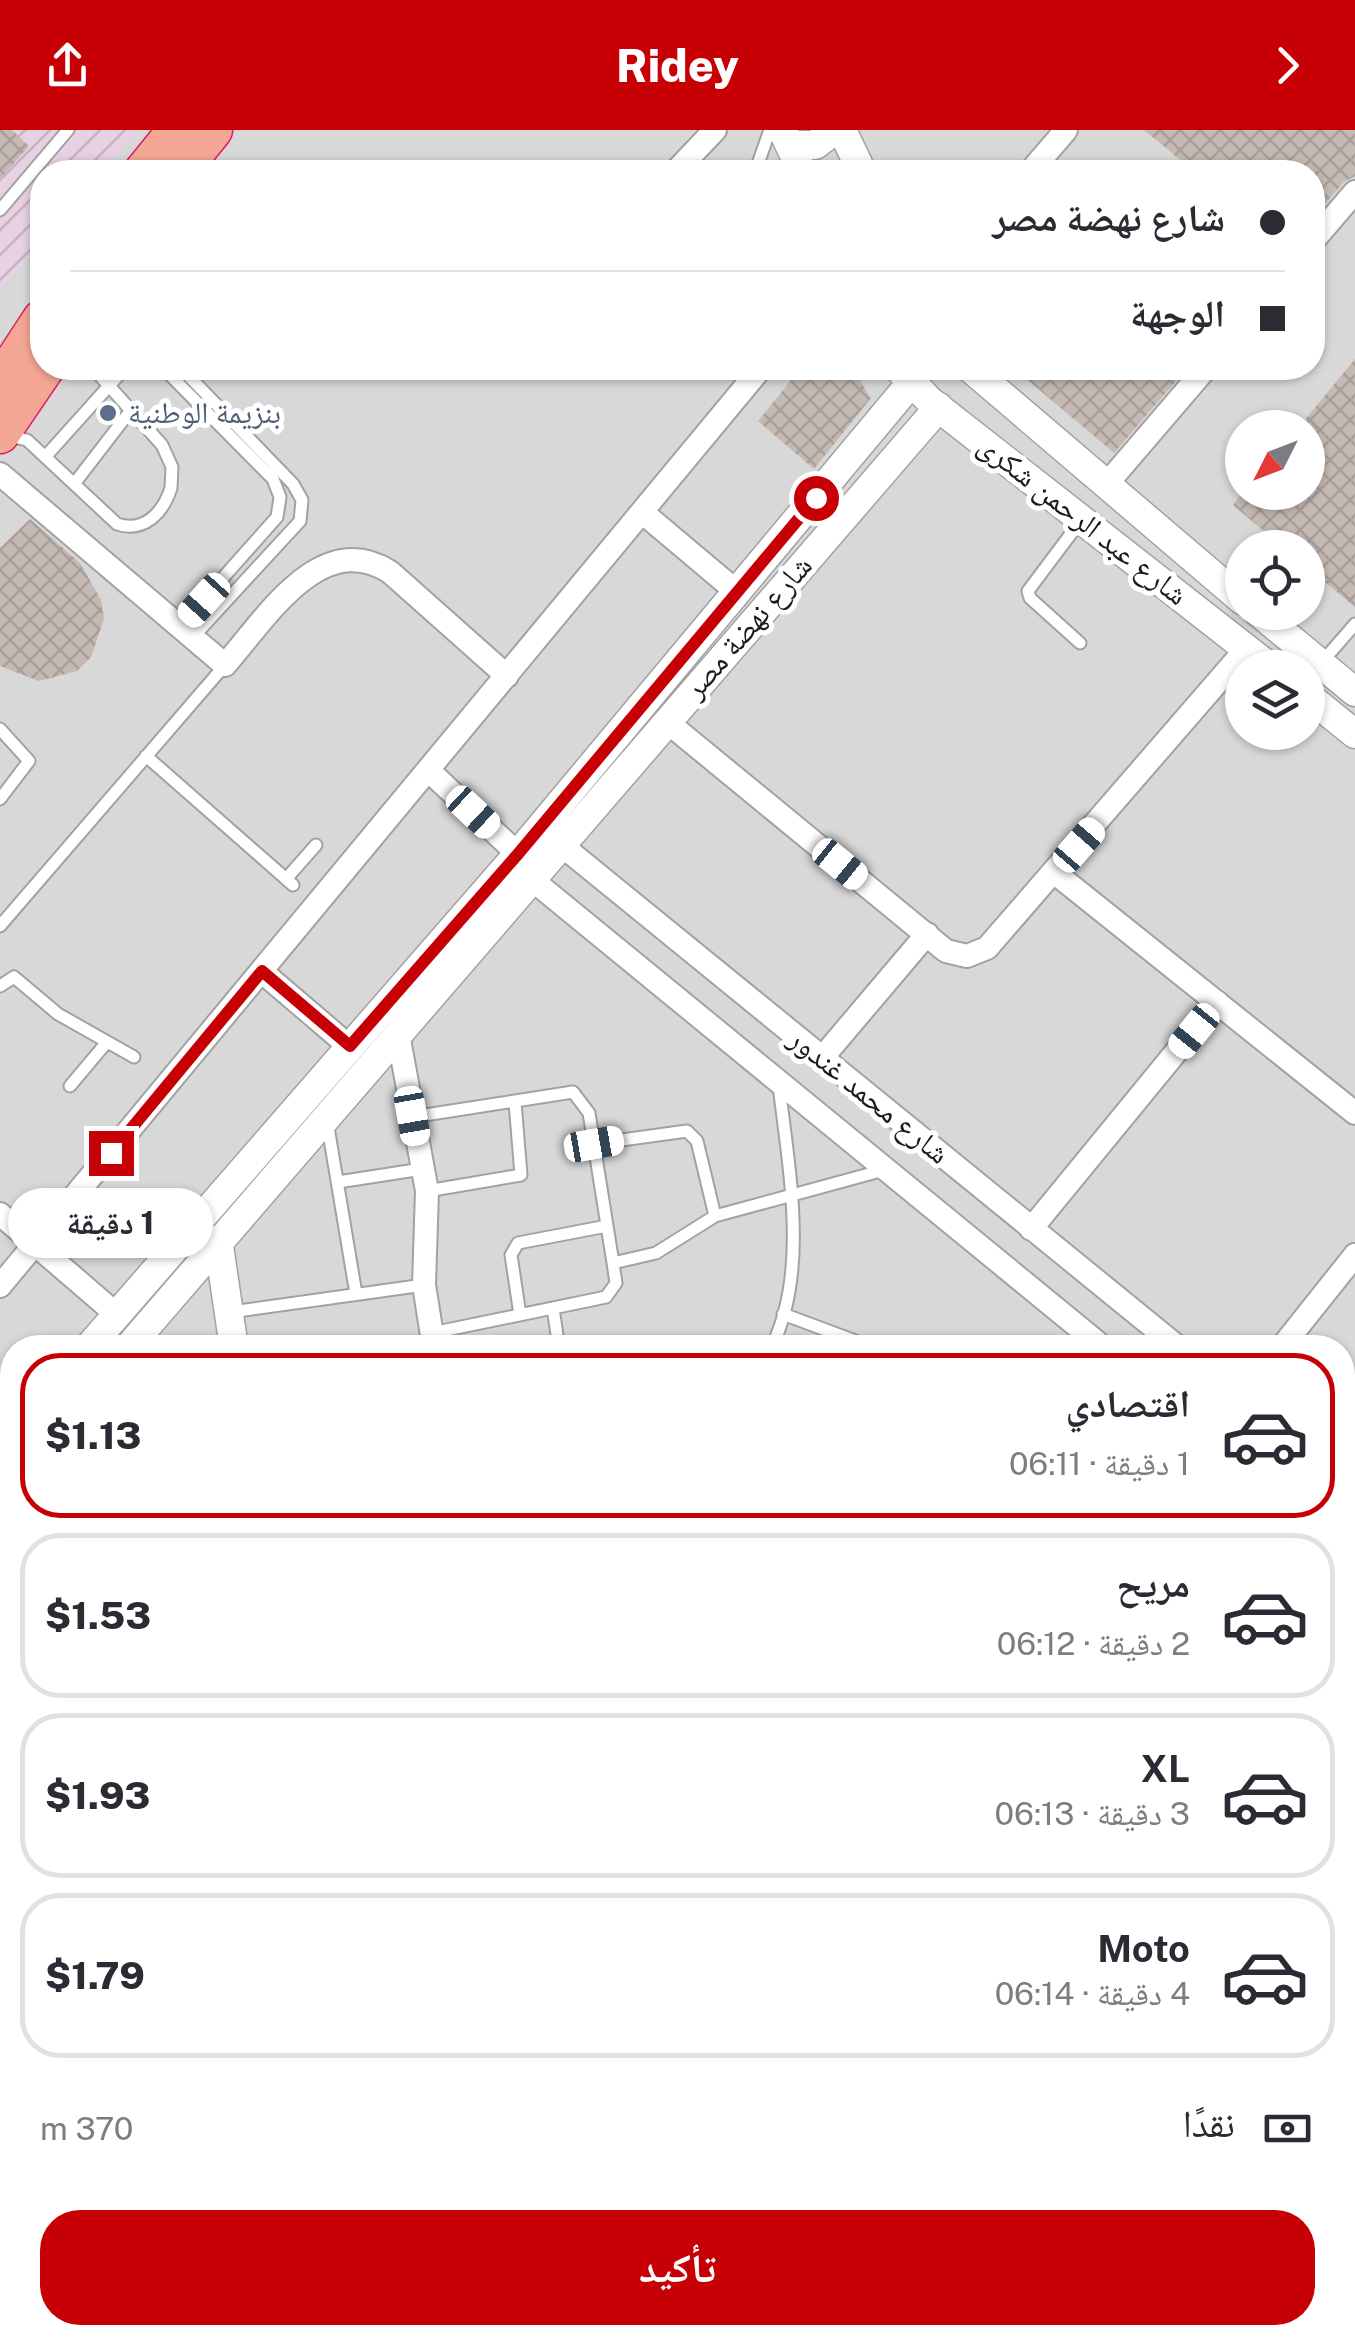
<!DOCTYPE html>
<html lang="ar">
<head>
<meta charset="utf-8">
<style>
  body { margin:0; font-family:"Public Sans","Noto Naskh Arabic",sans-serif; background:#f2f2f3; color:#2b2b33; direction:rtl; height:100vh; display:flex; flex-direction:column; font-size:38px; white-space:nowrap }
  * { box-sizing:border-box; margin:0 }
  p { font-size:32px; color:#7c7c81 }
  .icon { flex:none; width:55px; height:55px; fill:none; stroke:currentColor; stroke-width:2; stroke-linecap:round; stroke-linejoin:round }
  .map { position:relative; flex:1; overflow:hidden; direction:ltr }
  .drawer { position:absolute; left:0px; top:1205px; width:1355px; height:1010px; display:flex; flex-direction:column; background:#fff; border-radius:40px 40px 0 0; box-shadow:0 2px 8px #0004; direction:rtl }
  .drawer>* { flex:none }
  .top-card { position:absolute; left:30px; top:30px; width:1295px; height:220px; border-radius:40px; box-shadow:0 2px 8px #0004; direction:rtl; display:grid; align-content:center; height:220px; padding:0 40px; background:#fff }
  .needle { width:65px; rotate:228deg }
  .fabs { position:absolute; left:1225px; top:280px; display:grid; gap:20px }
  .fabs a { display:grid; place-items:center; width:100px; height:100px; border-radius:50%; background:#fff; box-shadow:0 2px 8px #0004; font-size:50px }
  .end { position:absolute; width:45px; height:45px; margin:-22px; border:12px solid #c60005; background:#fff; box-shadow:0 0 0 5px #fff }
  .from { border-radius:50% }
  .bubble { position:absolute; height:70px; border-radius:35px; background:#fff; box-shadow:0 2px 8px #0004; font-size:32px; font-weight:800; line-height:70px; text-align:center; direction:rtl }
  .car { position:absolute; width:30px; height:60px; margin:-30px -15px; border-radius:12px; box-shadow:0 0 8px 2px #0007; background:linear-gradient(#fff 24%,#345 0 40%,#fff 0 76%,#345 0 86%,#fff 0) }
  .top-card b { display:flex; align-items:center; gap:35px; height:95px; font-size:38px }
  .top-card b+b { border-top:2px solid #e1e1e2 }
  .top-card i { width:25px; height:25px; background:#2b2b33 }
  ul { padding:18px 0 0; list-style:none }
  li { display:flex; align-items:center; gap:30px; height:165px; margin:0 20px 15px; padding:0 20px; border:5px solid #e1e1e2; border-radius:40px }
  li div { flex:1 }
  li b { display:block; font-size:38px }
  li em { font-style:normal; font-weight:800 }
  li.on { border-color:#c60005 }
  li>.icon { width:90px; height:90px; stroke-width:1.5 }
  .pay { display:flex; align-items:center; gap:25px; height:110px; padding:0 40px; font-size:38px }
  .pay p { margin-inline-start:auto }
  .cta { display:flex; gap:20px; margin-top:auto; padding:20px 40px }
  .cta a { flex:1; height:115px; border-radius:40px; background:#c60005; color:#fff; font-size:40px; font-weight:800; line-height:115px; text-align:center }
  header { display:flex; justify-content:space-between; align-items:center; height:130px; padding:0 40px; background:#c60005; color:#fff; font-size:45px; font-weight:800 }
  .map>svg:first-child { display:block }
  .residential { fill:#d9d8d8; fill-rule:evenodd }
  .industrial { fill:url(#industrial-furrows) }
  .building { fill:url(#building-cross-hatch) }
  .lines { fill:none; stroke-linecap:round; stroke-linejoin:round }
  .service-casing { stroke:#a2a2a2; stroke-width:15 }
  .minor-casing { stroke:#a2a2a2; stroke-width:26 }
  .tertiary-casing { stroke:#a2a2a2; stroke-width:31 }
  .trunk-casing { stroke:#df1861; stroke-width:41 }
  .service { stroke:#fff; stroke-width:11 }
  .minor { stroke:#fff; stroke-width:22 }
  .tertiary { stroke:#fff; stroke-width:28 }
  .trunk { stroke:#f5a795; stroke-width:38 }
  .route { stroke:#c60005; stroke-width:12 }
  .service-dot { fill:#5c6f8a; stroke:#fff; stroke-width:4 }
  .labels { text-anchor:middle; stroke-width:10; stroke-linejoin:round; paint-order:stroke }
  .service-label { font-size:30px; fill:#4e5e75; stroke:#fff; text-anchor:start }
  .street-label { font-size:30px; fill:#1b1b1b; stroke:#fff }
</style>
</head>
<body>
<header><svg class="icon" aria-label="forward" viewBox="0 0 24 24"><path d="M9 5l7 7-7 7"/></svg>Ridey<svg class="icon" aria-label="share" viewBox="0 0 24 24"><path d="M12 15V3M7 8l5-5 5 5M5 13v7h14v-7"/></svg></header>
<div class="map">
<svg width="1355" height="2215" viewBox="0 0 1355 2215">
  <defs>
    <pattern id="industrial-furrows" width="10" height="10" patternUnits="userSpaceOnUse" patternTransform="scale(2.5)"><rect width="10" height="10" fill="#e7d1e3"/><path d="M-1 1l2-2M0 10L10 0M9 11l2-2" fill="none" stroke="#c6b3c2"/></pattern>
    <pattern id="building-cross-hatch" width="8" height="8" patternUnits="userSpaceOnUse" patternTransform="scale(2.5)"><rect width="8" height="8" fill="#c5bab3"/><path d="M0 0l8 8M0 8l8-8" fill="none" stroke="#a99f99"/></pattern>
  </defs>
  <rect width="100%" height="100%" fill="#ede8df"/>
  <path class="residential" d="M0,0H1355V2215H0ZM42,42H1312V238H42ZM1242,298H1308V362H1242ZM1242,418H1308V482H1242ZM1242,538H1308V602H1242ZM12,1218H1342V2202H12Z"/>
  <path class="industrial" d="M0,0H138L101,42H42V111L0,160Z"/>
  <path class="building" d="M0,0H12L29,16L0,49Z
    M1144,0H1355V46L1344,52L1312,88V42H1195Z
    M1355,229V477L1308,438V418H1284L1233,375L1243,362H1308V298H1298Z
    M807,238H852L871,268L814,339L758,291L796,244Z
    M1032,238H1187L1114,323L1024,247Z
    M30,389L80,433L101,470L104,489L91,527L77,541L39,551L0,536V418Z"/>
  <g class="lines">
    <g class="service-casing">
      <path id="service" d="M755,42L770,0
        M0,80L68,0
        M163,238L273,349L280,367L277,387L181,495
        M181,238L293,354L302,370L300,391L194,506
        M9,306L27,310L117,394C144,403 163,383 171,358L172,337L162,315L93,238
        M46,326L125,238
        M74,354L131,280
        M1080,513L1030,468L1028,461L1082,389
        M1322,532L1355,494
        M0,599L29,631L0,669
        M146,626L293,755
        M286,749L316,715
        M0,796L225,535
        M0,856L14,847L58,884L134,927
        M70,956L107,912
        M412,987L573,962L589,983L613,1133L656,1123L715,1086L884,1040
        M327,991L356,1164
        M593,1014L687,1001L697,1011L715,1086
        M338,1052L422,1039
        M427,1061L521,1045L515,972
        M553,1178L559,1218
        M231,1182L424,1155
        M783,1184L874,1218
        M520,1185L511,1125L518,1113L607,1096
        M432,1203L606,1167L616,1153L613,1133
        M771,1218C810,1141 788,1036 779,955
        M986,2202L1001,2215
        M384,2210L433,2202"/>
    </g>
    <g class="minor-casing">
      <path id="minor" d="M675,42L715,0
        M1030,42L1066,0
        M1312,112L1355,62
        M0,344L225,535C267,487 321,398 390,442L507,546
        M1105,356L1206,238
        M642,382L737,462
        M666,591L946,821L967,826L987,818L1247,518
        M428,640L518,724
        M560,714L1179,1218
        M1055,743L1355,983
        M530,748L1104,1218
        M261,841L350,917
        M398,904L427,1061L424,1155L434,1218
        M822,928L927,804
        M0,1084L116,1184
        M1031,1099L1217,872
        M0,1156L761,238
        M1281,1218L1355,1125
        M1342,1351L1355,1361
        M1342,1411L1355,1421
        M0,1483L12,1493
        M1342,1527L1355,1511
        M1342,1555L1355,1566
        M0,1657L12,1658
        M1342,1699L1355,1683
        M1342,1821L1355,1831
        M1342,1893L1355,1877
        M0,1939L12,1950
        M1342,1977L1355,1986
        M0,2025L12,2009
        M0,2052L12,2050
        M1342,2063L1355,2047
        M1342,2076L1355,2086
        M166,2202L167,2215
        M571,2202L573,2215
        M1337,2202L1354,2215
        M644,2215L653,2202
        M817,2215L827,2202
        M1083,2215L1094,2202"/>
    </g>
    <g class="tertiary-casing">
      <path id="tertiary" d="M842,0L862,42
        M783,1L802,42
        M790,15H815L835,0
        M898,238L930,271L1271,538
        M970,238L1242,470
        M1258,482L1355,562
        M1308,566L1355,604
        M218,1109L234,1218
        M88,1218L518,724L910,254
        M128,1218L939,277
        M0,1322L12,1308
        M0,1374L12,1358
        M348,2202L349,2215
        M383,2202L385,2215"/>
    </g>
    <g class="trunk-casing">
      <path id="trunk" d="M143,42L177,0
        M179,42L213,0
        M0,253L42,189
        M0,304L45,238"/>
    </g>
    <use href="#service" class="service"/>
    <use href="#minor" class="minor"/>
    <use href="#tertiary" class="tertiary"/>
    <use href="#trunk" class="trunk"/>
  </g>
  <g class="lines">
    <path class="route" d="M111,1023L262,841L350,916L518,724L816,368"/>
  </g>
  <circle class="service-dot" cx="108" cy="283" r="10"/>
  <g class="labels">
    <g class="service-label">
      <text x="128" y="293">بنزيمة الوطنية</text>
    </g>
    <g class="street-label">
      <text transform="translate(1083 390) rotate(38)" y="10">شارع عبد الرحمن شكرى</text>
      <text transform="translate(748 497) rotate(-49)" y="10">شارع نهضة مصر</text>
      <text transform="translate(869 966) rotate(39)" y="10">شارع محمد غندور</text>
    </g>
  </g>
</svg>
<div class="fabs">
<a><svg class="needle" viewBox="-14 -14 28 28"><path d="M0-13l5 13h-10z" fill="#e53935"/><path d="M0 13l5-13h-10z" fill="#7c7c81"/></svg></a>
<a><svg class="icon" aria-label="locate" viewBox="0 0 24 24"><circle cx="12" cy="12" r="6"/><path d="M12 2v4M12 18v4M2 12h4M18 12h4"/></svg></a>
<a><svg class="icon" aria-label="layers" viewBox="0 0 24 24"><path d="M12 4l9 5-9 5-9-5zM3 14l9 5 9-5"/></svg></a>
</div>
<i class="end from" style="left:816px;top:368px"></i>
<i class="end" style="left:111px;top:1023px"></i>
<div class="bubble" style="left:8px;top:1058px;width:205px">1 دقيقة</div>
<i class="car" style="left:204px;top:470px;rotate:222deg"></i>
<i class="car" style="left:473px;top:682px;rotate:133deg"></i>
<i class="car" style="left:1079px;top:715px;rotate:41deg"></i>
<i class="car" style="left:840px;top:734px;rotate:129deg"></i>
<i class="car" style="left:1194px;top:901px;rotate:219deg"></i>
<i class="car" style="left:412px;top:986px;rotate:170deg"></i>
<i class="car" style="left:594px;top:1014px;rotate:80deg"></i>
<div class="top-card">
<b><i class="from"></i>شارع نهضة مصر</b>
<b><i></i>الوجهة</b>
</div>
<section class="drawer">
<ul>
<li class="on"><svg class="icon" aria-label="car" viewBox="0 0 24 24"><path d="M5 17H2v-5l4-1 3-4h7l3 4 3 1v5h-3M9 17h6M6 11h13"/><circle cx="7" cy="17" r="2"/><circle cx="17" cy="17" r="2"/></svg><div><b>اقتصادي</b><p>1 دقيقة · 06:11</p></div><em>$1.13</em></li>
<li><svg class="icon" aria-label="car" viewBox="0 0 24 24"><path d="M5 17H2v-5l4-1 3-4h7l3 4 3 1v5h-3M9 17h6M6 11h13"/><circle cx="7" cy="17" r="2"/><circle cx="17" cy="17" r="2"/></svg><div><b>مريح</b><p>2 دقيقة · 06:12</p></div><em>$1.53</em></li>
<li><svg class="icon" aria-label="car" viewBox="0 0 24 24"><path d="M5 17H2v-5l4-1 3-4h7l3 4 3 1v5h-3M9 17h6M6 11h13"/><circle cx="7" cy="17" r="2"/><circle cx="17" cy="17" r="2"/></svg><div><b>XL</b><p>3 دقيقة · 06:13</p></div><em>$1.93</em></li>
<li><svg class="icon" aria-label="car" viewBox="0 0 24 24"><path d="M5 17H2v-5l4-1 3-4h7l3 4 3 1v5h-3M9 17h6M6 11h13"/><circle cx="7" cy="17" r="2"/><circle cx="17" cy="17" r="2"/></svg><div><b>Moto</b><p>4 دقيقة · 06:14</p></div><em>$1.79</em></li>
</ul>
<div class="pay"><svg class="icon" aria-label="cash" viewBox="0 0 24 24"><path d="M3 7h18v10H3z"/><circle cx="12" cy="12" r="2"/></svg>نقدًا<p>370 m</p></div>
<div class="cta"><a>تأكيد</a></div>
</section>
</div>
</body>
</html>
